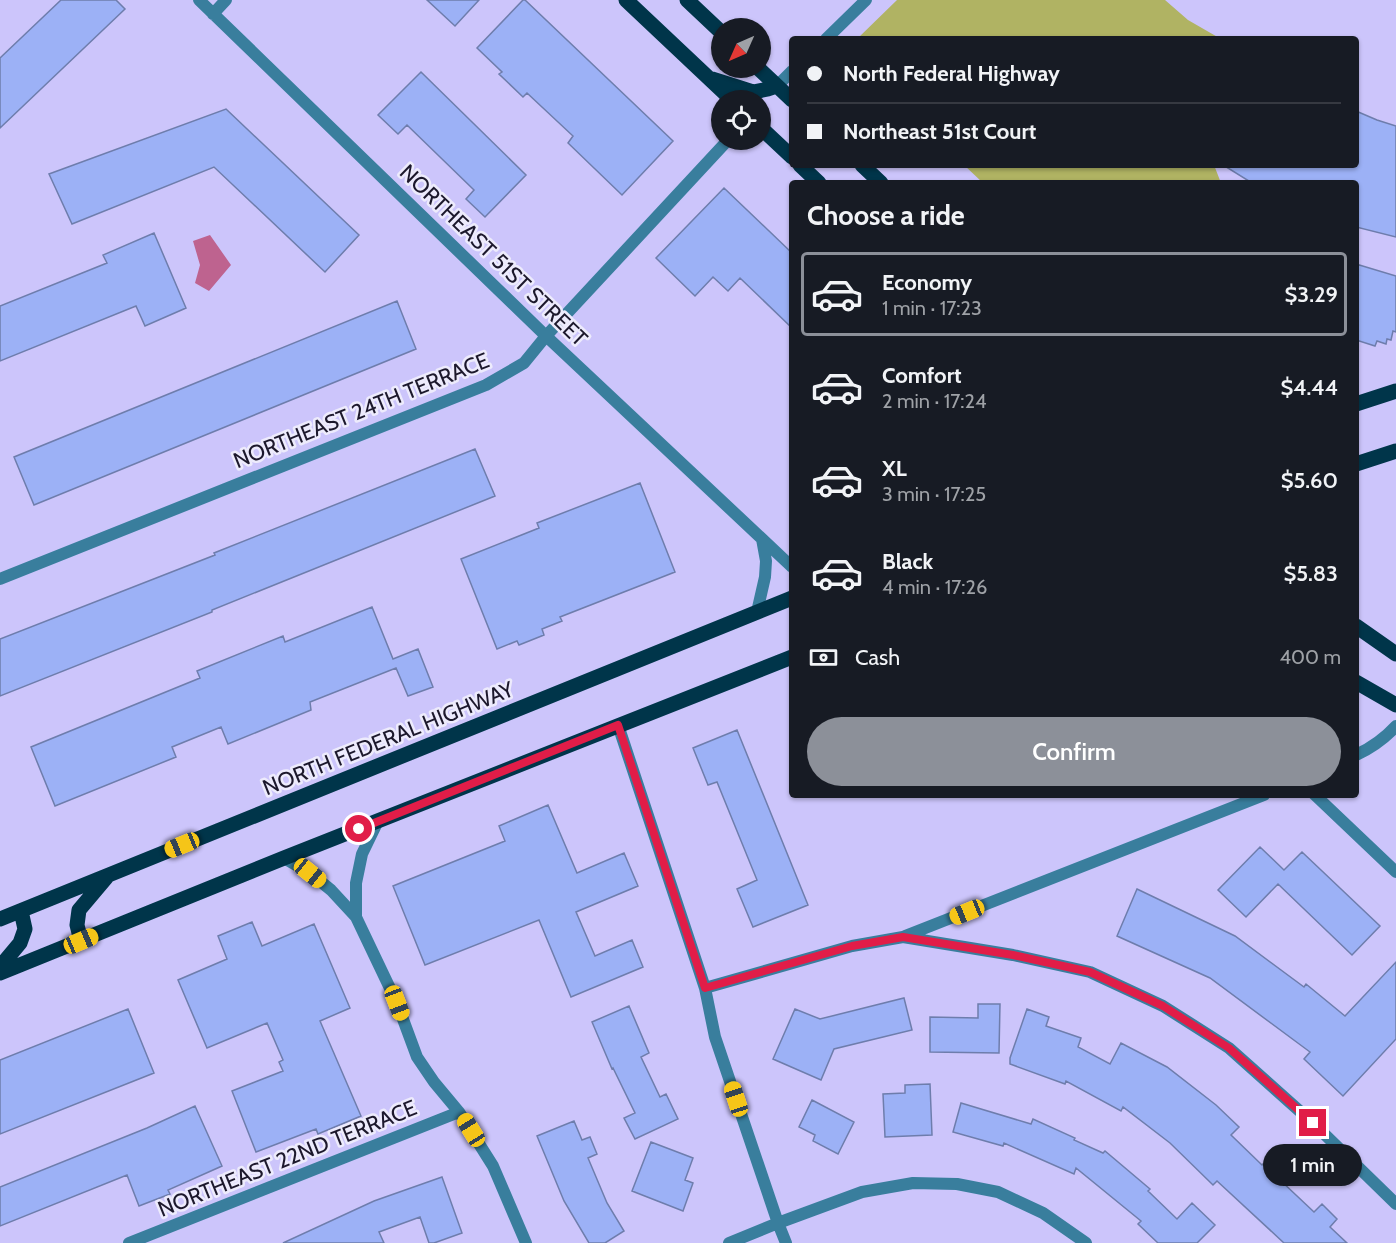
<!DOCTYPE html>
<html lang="en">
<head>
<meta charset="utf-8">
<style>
  body { margin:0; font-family:Cabin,sans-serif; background:#242831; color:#f1f3f6; height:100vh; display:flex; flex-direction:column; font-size:22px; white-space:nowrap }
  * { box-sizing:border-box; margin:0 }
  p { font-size:20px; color:#9ea1a6 }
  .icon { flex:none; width:33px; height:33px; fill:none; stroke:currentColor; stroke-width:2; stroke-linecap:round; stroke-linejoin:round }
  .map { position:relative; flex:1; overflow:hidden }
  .side { position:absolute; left:789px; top:180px; width:570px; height:618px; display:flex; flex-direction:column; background:#171b24; border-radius:6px; box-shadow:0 2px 4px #0004 }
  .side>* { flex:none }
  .guide { position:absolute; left:789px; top:36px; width:570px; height:132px; border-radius:6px; box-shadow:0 2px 4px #0004; display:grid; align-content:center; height:132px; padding:0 18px; background:#171b24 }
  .needle { width:39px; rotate:225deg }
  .tools { position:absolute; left:711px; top:18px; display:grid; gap:12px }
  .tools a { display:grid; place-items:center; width:60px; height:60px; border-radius:50%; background:#171b24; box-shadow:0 2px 4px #0004; font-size:30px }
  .end { position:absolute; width:27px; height:27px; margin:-14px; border:8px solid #e11d48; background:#fff; box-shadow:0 0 0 3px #fff }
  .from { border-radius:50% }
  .bubble { position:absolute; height:42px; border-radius:21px; background:#171b24; box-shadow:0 2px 4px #0004; font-size:20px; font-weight:600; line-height:42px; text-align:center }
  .car { position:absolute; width:18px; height:36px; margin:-18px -9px; border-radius:8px; box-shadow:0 0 4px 2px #0007; background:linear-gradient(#f5c518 24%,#345 0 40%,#f5c518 0 76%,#345 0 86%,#f5c518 0) }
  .guide b { display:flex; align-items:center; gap:21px; height:57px; font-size:22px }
  .guide b+b { border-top:2px solid #363941 }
  .guide i { width:15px; height:15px; background:#f1f3f6 }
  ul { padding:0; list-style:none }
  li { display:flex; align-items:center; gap:18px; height:84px; margin:0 12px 9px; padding:0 6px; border:3px solid transparent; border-radius:6px }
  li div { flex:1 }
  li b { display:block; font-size:22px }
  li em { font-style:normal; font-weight:600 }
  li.current { border-color:#8c9099 }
  li>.icon { width:54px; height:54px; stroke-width:1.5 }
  h2 { padding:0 18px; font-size:27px; line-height:72px }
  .pay { display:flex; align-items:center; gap:15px; height:66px; padding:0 18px; font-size:22px }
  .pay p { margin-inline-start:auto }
  .action { display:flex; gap:12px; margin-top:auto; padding:12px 18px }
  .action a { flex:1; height:69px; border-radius:36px; background:#8c9099; color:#fff; font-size:24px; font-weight:600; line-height:69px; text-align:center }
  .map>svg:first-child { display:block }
  .green { fill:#b0b363 }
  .water { fill:#be638f }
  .building { fill:#9cb1f6; stroke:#6e7dac; stroke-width:1.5 }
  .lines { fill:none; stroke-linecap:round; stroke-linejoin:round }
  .street { stroke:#397e9d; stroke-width:12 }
  .primary { stroke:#00354a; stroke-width:15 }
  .route { stroke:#e11d48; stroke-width:8 }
  .labels { text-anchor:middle; stroke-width:5; stroke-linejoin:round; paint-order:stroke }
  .street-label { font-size:22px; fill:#1c182c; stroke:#edebfc }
</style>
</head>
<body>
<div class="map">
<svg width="1396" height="1243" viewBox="0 0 1396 1243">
  <rect width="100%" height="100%" fill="#ccc5fb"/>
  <path class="green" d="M897,0H1165L1188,20L1221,39H857Z
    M964,165H1214L1221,183H983Z"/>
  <path class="water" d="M210,235L231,265L209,291L195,283L200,265L193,241Z"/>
  <path class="building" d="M61,0H116L125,9L0,128V58Z
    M427,0H479L455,26Z
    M523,0H525L673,141L622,195L568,143L573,136L527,93L523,97L499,74L502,72L477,48Z
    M421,72L526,175L485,217L466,199L474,190L407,125L398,134L378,115Z
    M226,109L359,235L325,272L214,167L72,224L49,174Z
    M1356,111L1377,120L1396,126V237L1356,227V183H1252L1223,165H1356Z
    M724,188L792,253V328L740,278L728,291L713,277L695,296L656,258Z
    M154,233L186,308L145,326L136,306L0,361V306L107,263L103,255Z
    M1356,264L1396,276V332L1393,331L1391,340L1387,339L1386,344L1377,341L1375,346L1356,340Z
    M397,301L416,349L34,505L14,457Z
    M475,449L495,496L212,610V612L0,696V639L215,555L214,553Z
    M640,483L675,572L560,617L562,621L542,629L544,635L519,645L517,641L497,649L461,559L539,528L537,523Z
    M372,607L393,659L418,649L433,687L408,696L396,668L310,702L311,710L228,744L221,727L172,747L176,757L55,806L31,747L200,678L197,671L283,636L285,642Z
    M737,730L808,905L753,927L737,889L757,880L717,782L708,785L693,748Z
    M548,805L577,873L624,853L638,886L576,912L595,956L632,940L643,967L571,997L539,920L425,965L393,886L505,841L499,826Z
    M1260,847L1284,870L1302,852L1380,926L1352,955L1278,884L1246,917L1218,890Z
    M1137,889L1235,936L1304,987L1306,984L1345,1016L1396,962V1039L1343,1096L1304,1059L1310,1052L1210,978L1117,936Z
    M252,922L262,946L314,924L350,1008L320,1021L361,1116L318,1134L316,1129L256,1152L232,1091L283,1071L279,1062L283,1060L267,1023L207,1048L178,980L227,959L218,936Z
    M904,998L912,1030L834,1049L821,1080L773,1059L795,1009L820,1019Z
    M978,1004H1000L999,1053L930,1052V1017L978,1018Z
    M629,1006L649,1053L641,1057L660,1097L666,1094L678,1119L635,1139L624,1118L635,1113L613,1068L612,1069L592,1022Z
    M128,1009L154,1073L0,1134V1060Z
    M1027,1009L1049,1017L1046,1026L1081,1038L1078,1047L1110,1064L1121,1043L1167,1067L1216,1105L1239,1127L1231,1135L1262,1165L1272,1155L1288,1170L1279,1179L1314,1212L1322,1204L1337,1219L1330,1227L1347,1243H1284L1217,1181L1213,1185L1170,1143L1123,1107L1121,1111L1066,1081L1065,1084L1010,1064V1058Z
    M930,1084L932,1135L885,1137L883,1094L905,1093V1085Z
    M812,1100L854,1122L838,1154L813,1141L815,1135L799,1127Z
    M961,1103L1031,1124L1033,1119L1075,1138L1074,1140L1103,1153L1105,1151L1150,1189L1148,1191L1177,1219L1192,1203L1215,1225L1197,1243H1158L1138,1224L1141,1221L1076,1168L1074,1174L1004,1143L1003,1146L953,1132Z
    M195,1106L222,1166L168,1190L170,1194L139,1206L127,1175L0,1226V1187L147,1128Z
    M574,1121L582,1140L590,1137L597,1154L588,1158L607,1203L624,1231L605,1243H589L564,1201L537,1136Z
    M651,1142L693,1158L685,1180L693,1183L683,1211L632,1191Z
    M442,1177L462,1233L434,1243H429L420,1217L379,1232L384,1243H283L374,1201Z"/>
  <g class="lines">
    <path class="street" d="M199,0L546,336L792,567
      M213,14L226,0
      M826,39L866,0
      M777,86L792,71
      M0,579L486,385L524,363L546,336L728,140
      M757,612L765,577L766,561L762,539
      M618,725L705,988L715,1037L778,1223L786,1243
      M1356,755C1371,748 1385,738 1396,726
      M1315,795L1396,872
      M284,858L310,873L331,890L356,917L397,1003L417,1057L434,1082L459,1112L493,1166L526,1243
      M356,917V883L362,854L378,821
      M905,936L1264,795
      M705,988L852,946L903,937L1013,955L1090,972L1163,1006L1229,1048L1313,1123L1396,1204
      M129,1243L459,1112
      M729,1243L778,1223L862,1192L913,1183L957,1184L998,1192L1043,1213L1086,1243"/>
    <path class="primary" d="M626,0L732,100
      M687,0L722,33
      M758,68L792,100
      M712,79L753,92L768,89L777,86
      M760,127L792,157
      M800,165L819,183
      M862,165L881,183
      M1356,404L1396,391
      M1356,464L1396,451
      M1356,626L1396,654
      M1356,682L1396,705
      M0,919L792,598
      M81,941L77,925L79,910L106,878
      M0,967L20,943L25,929L21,911
      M0,973L284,858L792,657"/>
  </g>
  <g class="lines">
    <path class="route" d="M359,829L618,725L705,988L852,946L903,937L1013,955L1090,972L1163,1006L1229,1048L1313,1123"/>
  </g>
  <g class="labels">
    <g class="street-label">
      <text transform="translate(494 255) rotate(44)" y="8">NORTHEAST 51ST STREET</text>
      <text transform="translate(361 410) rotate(-22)" y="8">NORTHEAST 24TH TERRACE</text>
      <text transform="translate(388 738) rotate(-22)" y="8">NORTH FEDERAL HIGHWAY</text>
      <text transform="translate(287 1158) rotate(-22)" y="8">NORTHEAST 22ND TERRACE</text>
    </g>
  </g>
</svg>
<div class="tools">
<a><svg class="needle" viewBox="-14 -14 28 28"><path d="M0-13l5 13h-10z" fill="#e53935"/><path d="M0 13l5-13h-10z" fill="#9ea1a6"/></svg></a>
<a><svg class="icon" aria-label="locate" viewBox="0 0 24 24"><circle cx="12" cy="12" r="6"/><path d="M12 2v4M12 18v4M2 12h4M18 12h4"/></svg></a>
</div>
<i class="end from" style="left:359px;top:829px"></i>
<i class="end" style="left:1313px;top:1123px"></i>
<div class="bubble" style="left:1263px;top:1144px;width:99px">1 min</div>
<i class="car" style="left:182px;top:845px;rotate:248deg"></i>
<i class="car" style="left:310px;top:873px;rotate:129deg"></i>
<i class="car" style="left:967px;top:912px;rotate:248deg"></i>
<i class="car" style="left:81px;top:941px;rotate:67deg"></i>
<i class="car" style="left:397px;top:1003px;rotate:159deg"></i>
<i class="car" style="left:736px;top:1099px;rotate:342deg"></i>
<i class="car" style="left:471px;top:1130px;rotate:328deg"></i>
<div class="guide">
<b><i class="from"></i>North Federal Highway</b>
<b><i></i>Northeast 51st Court</b>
</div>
<section class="side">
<h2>Choose a ride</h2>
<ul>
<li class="current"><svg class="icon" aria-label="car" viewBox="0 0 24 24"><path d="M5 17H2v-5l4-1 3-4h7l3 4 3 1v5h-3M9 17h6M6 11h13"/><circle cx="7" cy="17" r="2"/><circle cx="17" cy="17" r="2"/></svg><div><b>Economy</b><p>1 min · 17:23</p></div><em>$3.29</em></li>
<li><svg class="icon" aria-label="car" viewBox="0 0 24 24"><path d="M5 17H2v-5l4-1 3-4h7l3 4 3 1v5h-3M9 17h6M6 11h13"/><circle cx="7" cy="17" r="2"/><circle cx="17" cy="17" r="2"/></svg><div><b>Comfort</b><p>2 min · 17:24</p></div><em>$4.44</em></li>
<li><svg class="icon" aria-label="car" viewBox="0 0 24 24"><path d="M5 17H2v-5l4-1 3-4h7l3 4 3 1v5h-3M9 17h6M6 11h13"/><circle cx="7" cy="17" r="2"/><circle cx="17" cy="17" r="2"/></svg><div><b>XL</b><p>3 min · 17:25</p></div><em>$5.60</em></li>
<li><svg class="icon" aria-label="car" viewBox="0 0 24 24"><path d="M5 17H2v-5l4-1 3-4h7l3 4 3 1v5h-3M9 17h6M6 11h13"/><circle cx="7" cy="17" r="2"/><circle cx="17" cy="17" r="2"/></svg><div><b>Black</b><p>4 min · 17:26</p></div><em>$5.83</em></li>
</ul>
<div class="pay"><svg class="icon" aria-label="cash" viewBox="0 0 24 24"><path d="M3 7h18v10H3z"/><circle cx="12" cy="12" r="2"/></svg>Cash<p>400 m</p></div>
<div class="action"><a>Confirm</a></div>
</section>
</div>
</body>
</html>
